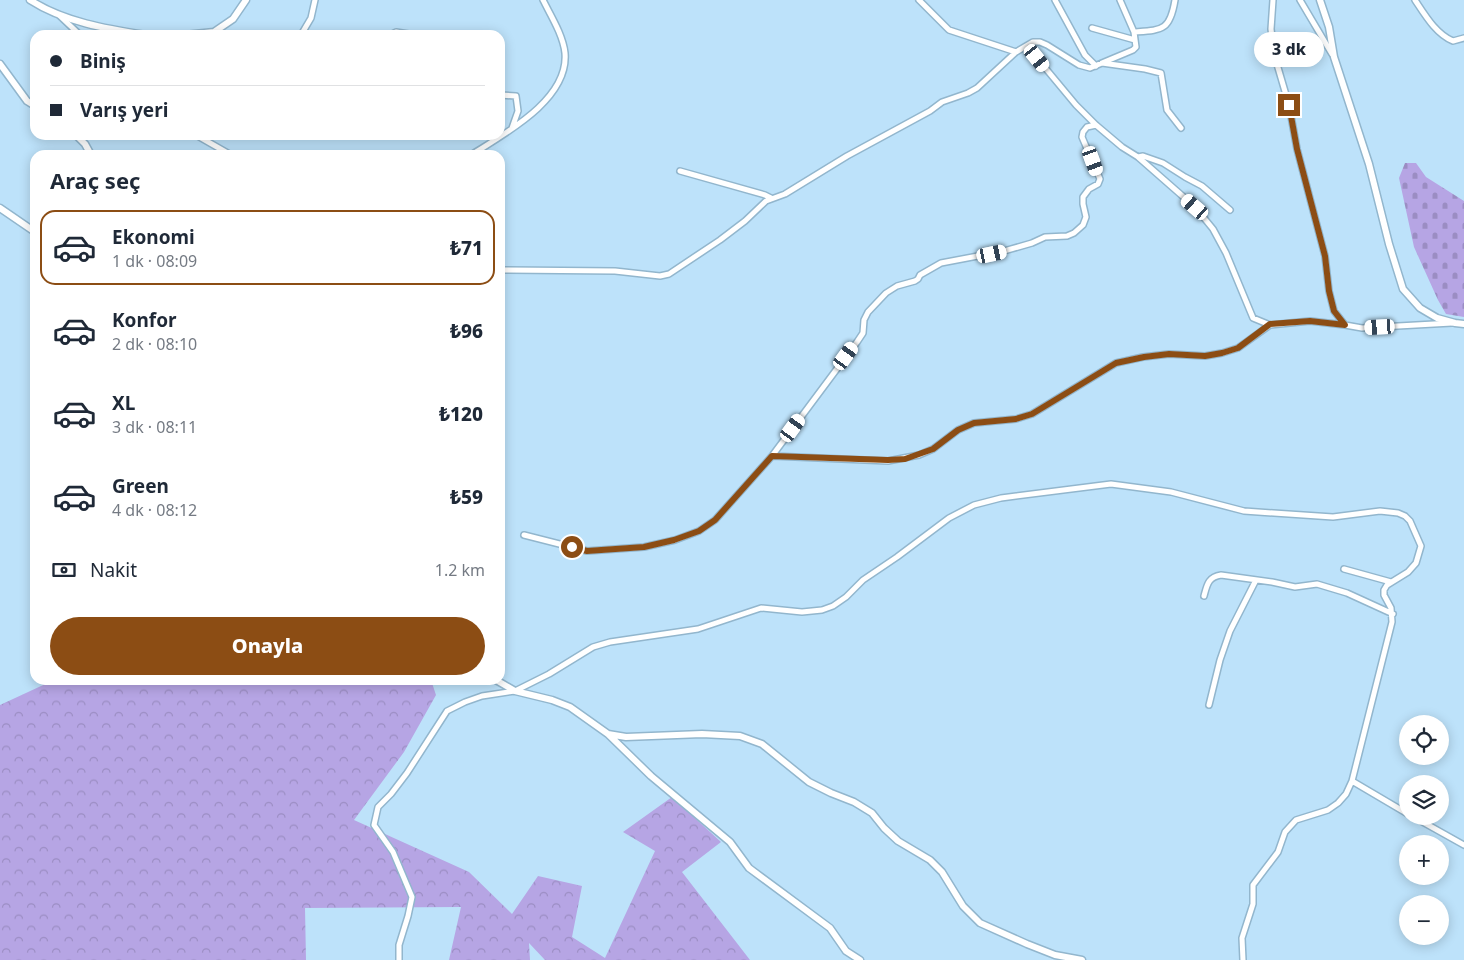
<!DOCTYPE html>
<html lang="tr">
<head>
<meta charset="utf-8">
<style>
  body { margin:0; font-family:"Noto Sans",sans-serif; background:#f2f2f3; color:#1f2937; height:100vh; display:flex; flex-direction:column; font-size:19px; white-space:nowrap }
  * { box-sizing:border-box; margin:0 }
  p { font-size:16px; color:#747a83 }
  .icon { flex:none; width:28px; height:28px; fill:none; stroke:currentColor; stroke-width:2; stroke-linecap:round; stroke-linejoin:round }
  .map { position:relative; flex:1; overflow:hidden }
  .details { position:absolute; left:30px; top:150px; width:475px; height:535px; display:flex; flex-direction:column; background:#fff; border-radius:15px; box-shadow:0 2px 12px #0003 }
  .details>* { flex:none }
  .banner { position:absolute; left:30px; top:30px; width:475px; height:110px; border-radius:15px; box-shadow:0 2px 12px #0003; display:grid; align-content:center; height:110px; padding:0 20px; background:#fff }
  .tools { position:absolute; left:1399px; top:715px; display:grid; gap:10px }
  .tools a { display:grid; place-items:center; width:50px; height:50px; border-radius:50%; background:#fff; box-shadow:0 2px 12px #0003; font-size:25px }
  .end { position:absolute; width:22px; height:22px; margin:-11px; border:6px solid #8c4d14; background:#fff; box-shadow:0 0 0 2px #fff }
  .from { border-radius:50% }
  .bubble { position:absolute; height:35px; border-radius:18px; background:#fff; box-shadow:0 2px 12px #0003; font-size:16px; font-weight:800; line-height:35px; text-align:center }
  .car { position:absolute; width:15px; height:30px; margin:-15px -8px; border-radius:6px; box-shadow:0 0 4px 1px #0007; background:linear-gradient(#fff 24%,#345 0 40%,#fff 0 76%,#345 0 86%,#fff 0) }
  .banner b { display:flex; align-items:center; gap:18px; height:48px; font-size:19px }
  .banner b+b { border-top:1px solid #e0e1e3 }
  .banner i { width:12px; height:12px; background:#1f2937 }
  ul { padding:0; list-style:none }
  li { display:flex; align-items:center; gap:15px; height:75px; margin:0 10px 8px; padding:0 10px; border:2px solid transparent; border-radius:15px }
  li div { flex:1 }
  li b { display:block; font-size:19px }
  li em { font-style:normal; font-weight:800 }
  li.on { border-color:#8c4d14 }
  li>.icon { width:45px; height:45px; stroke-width:1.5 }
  h2 { padding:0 20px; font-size:22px; line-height:60px }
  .pay { display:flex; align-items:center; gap:12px; height:55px; padding:0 20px; font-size:19px }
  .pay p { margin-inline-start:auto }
  .action { display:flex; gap:10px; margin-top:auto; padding:10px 20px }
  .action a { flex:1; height:58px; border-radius:30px; background:#8c4d14; color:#fff; font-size:20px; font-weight:800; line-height:58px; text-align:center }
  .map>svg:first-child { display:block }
  .forest { fill:url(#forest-crowns) }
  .cemetery { fill:url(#cemetery-stones) }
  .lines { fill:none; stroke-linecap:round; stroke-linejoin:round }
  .minor-casing { stroke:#92b6cd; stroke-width:8 }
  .tertiary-casing { stroke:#92b6cd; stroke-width:9 }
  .minor { stroke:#fff; stroke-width:5 }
  .tertiary { stroke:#fff; stroke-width:6 }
  .route { stroke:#8c4d14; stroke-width:6 }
</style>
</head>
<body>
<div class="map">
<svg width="1464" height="960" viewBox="0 0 1464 960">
  <defs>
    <pattern id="forest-crowns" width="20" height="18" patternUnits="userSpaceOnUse" patternTransform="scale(1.25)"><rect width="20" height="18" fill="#b6a5e4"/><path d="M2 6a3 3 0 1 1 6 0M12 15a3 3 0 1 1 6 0" fill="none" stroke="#9b8dc3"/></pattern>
    <pattern id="cemetery-stones" width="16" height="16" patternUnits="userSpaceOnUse" patternTransform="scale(1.25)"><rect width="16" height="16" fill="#b6a5e4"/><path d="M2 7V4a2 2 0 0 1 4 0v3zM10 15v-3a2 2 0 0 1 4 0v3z" fill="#9b8dc3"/></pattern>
  </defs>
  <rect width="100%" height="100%" fill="#bde2fa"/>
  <path class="forest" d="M54,680H431L436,695L404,752L354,820L469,872L512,914L538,876L582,886L572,937L605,958L655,851L623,832L672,797L721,842L682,872L750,960H545L529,943L530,960H449L461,907L305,908L306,960H0V705Z"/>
  <path class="cemetery" d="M1405,163H1416L1426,177L1464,201V317L1446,314L1438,300L1414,247L1399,178Z"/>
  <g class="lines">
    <g class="minor-casing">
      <path id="minor" d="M919,0L949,30L1016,52
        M1055,0L1085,55L1096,66
        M1273,0L1271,29L1274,54L1289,105L1297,149L1325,256L1329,291L1334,311L1345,325L1362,328L1452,323
        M1300,0L1332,54
        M1415,0C1425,15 1436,34 1453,41L1464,38
        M60,16L80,35
        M1092,28L1135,40
        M1134,32C1162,30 1170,31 1175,0
        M301,35L311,18L315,0
        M390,35L396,32L415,35
        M1027,46L1076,105L1096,125L1122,147L1138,157L1195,207L1213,229L1226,253L1253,318L1270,325L1310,321L1345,325
        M1102,63L1145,69L1161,73L1167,110L1181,128
        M500,95L516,96L518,111L512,128
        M196,135L231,155
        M471,155C504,134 569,100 565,53C563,35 551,16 543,0
        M1138,157L1143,156L1163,163L1185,177L1202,186L1230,210
        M680,171L765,195L771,198
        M500,270L615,271L660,276L669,274L720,240L745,221L766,201L785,194L847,156L930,111L942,102L968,93L977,88L1016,52L1033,42H1040L1047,45L1079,65L1090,68L1133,50L1136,47L1134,32L1120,0
        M772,456L888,461L919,455L933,449L958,430L974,423L1016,419L1032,414L1116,363L1143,357L1169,354L1205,356L1222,353L1238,348L1270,325
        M524,535L587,551L644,547L675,540L699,531L715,520L772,456L857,342L863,333L864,320L868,312L886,293L897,286L915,281L918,279L920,275L941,263L1004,251L1032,243L1045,237L1067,236L1074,233L1083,225L1086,217L1083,204V197L1089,189L1098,184L1100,179L1082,137L1083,132L1087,127L1096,125
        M1344,569L1391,582
        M1204,596C1207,585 1208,577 1221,575L1272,582L1295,587L1317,584L1347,593L1393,614
        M1209,705L1220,660L1230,631L1256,580
        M1352,781L1408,814
        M1412,816L1464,845
        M399,960V945L408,916L412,897L393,852L374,825L378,807L391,794L407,773L447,711L465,702L482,696L515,691L549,674L593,647L610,642L698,629L761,608L802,612L822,610L833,606L846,597L863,580L897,557L949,518L974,505L1001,498L1111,484L1171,492L1244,511L1333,517L1380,511L1398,513L1405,516L1410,521L1421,546L1416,563L1408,572L1387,585L1384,590V595L1391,608L1392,622L1352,781L1346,794L1338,803L1328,810L1296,820L1285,832L1278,852L1253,885V904L1242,938L1243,960"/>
    </g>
    <g class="tertiary-casing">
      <path id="tertiary" d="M30,0C64,22 107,29 146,35
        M1320,0L1329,27L1334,57L1369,164L1389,244L1403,289L1420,308L1437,318L1455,323L1464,324
        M185,35L214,32L233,19L246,0
        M0,64L27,101L35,106
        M76,135L85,144L91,155
        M0,208L35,232
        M496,680L515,691L552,700L570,707L608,734L626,737L702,734L740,736L762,744L809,782L831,793L854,802L872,813L884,828L898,841L930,860L942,872L963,906L980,923L1027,944L1055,955L1082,960
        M608,734L651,776L730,842L749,868L830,928L846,951L860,960"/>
    </g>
    <use href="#minor" class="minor"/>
    <use href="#tertiary" class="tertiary"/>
  </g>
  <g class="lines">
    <path class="route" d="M572,547L587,551L644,547L674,540L699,531L715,520L772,456L888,460L905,459L933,449L958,430L974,423L1016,419L1032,414L1116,363L1144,357L1169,354L1205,356L1222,353L1238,348L1270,324L1310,321L1345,325L1334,311L1329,291L1325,256L1297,149L1289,105"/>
  </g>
</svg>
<div class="tools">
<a><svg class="icon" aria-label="locate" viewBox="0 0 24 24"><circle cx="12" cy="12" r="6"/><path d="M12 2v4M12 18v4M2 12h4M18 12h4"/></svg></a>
<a><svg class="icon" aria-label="layers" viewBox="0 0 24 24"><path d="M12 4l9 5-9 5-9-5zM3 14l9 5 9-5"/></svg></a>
<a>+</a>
<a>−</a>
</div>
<i class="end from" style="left:572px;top:547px"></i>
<i class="end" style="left:1289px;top:105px"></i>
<div class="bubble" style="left:1254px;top:32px;width:70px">3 dk</div>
<i class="car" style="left:1037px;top:58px;rotate:141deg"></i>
<i class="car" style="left:1093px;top:161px;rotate:160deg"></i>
<i class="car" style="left:1195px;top:207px;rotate:311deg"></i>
<i class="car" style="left:992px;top:254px;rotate:78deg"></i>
<i class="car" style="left:1380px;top:327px;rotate:267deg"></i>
<i class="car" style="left:846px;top:356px;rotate:36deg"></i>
<i class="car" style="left:793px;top:428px;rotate:36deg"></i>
<div class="banner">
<b><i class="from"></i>Biniş</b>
<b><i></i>Varış yeri</b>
</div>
<section class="details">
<h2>Araç seç</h2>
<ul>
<li class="on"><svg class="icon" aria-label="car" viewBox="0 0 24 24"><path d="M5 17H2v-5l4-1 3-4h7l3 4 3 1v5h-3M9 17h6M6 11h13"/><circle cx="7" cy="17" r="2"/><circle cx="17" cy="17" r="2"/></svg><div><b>Ekonomi</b><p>1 dk · 08:09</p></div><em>₺71</em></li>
<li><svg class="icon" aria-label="car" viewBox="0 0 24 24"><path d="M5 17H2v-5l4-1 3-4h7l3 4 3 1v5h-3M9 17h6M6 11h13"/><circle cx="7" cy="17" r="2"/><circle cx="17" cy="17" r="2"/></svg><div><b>Konfor</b><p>2 dk · 08:10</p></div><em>₺96</em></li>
<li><svg class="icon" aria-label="car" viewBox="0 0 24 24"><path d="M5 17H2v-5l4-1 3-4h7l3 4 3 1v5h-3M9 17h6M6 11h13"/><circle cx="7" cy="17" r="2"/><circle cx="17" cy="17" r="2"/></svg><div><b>XL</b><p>3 dk · 08:11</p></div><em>₺120</em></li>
<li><svg class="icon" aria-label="car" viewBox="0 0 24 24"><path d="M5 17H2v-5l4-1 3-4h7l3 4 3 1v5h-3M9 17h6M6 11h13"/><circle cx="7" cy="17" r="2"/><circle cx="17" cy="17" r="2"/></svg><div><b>Green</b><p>4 dk · 08:12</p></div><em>₺59</em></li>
</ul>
<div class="pay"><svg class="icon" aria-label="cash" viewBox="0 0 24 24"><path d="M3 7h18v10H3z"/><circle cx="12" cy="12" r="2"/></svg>Nakit<p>1.2 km</p></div>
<div class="action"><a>Onayla</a></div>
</section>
</div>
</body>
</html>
